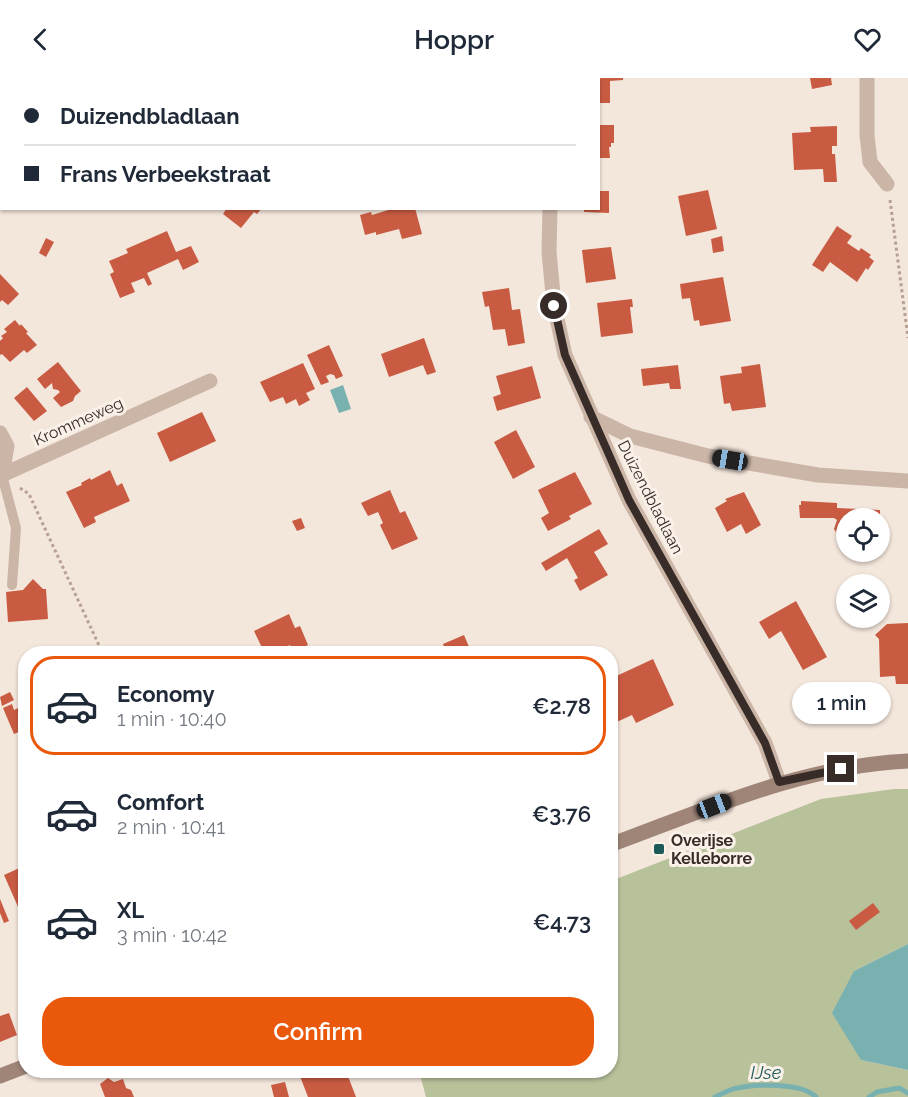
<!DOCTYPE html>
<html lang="en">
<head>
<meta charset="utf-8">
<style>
  body { margin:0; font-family:Raleway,sans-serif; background:#f2f2f3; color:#1f2937; height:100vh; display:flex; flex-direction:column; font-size:22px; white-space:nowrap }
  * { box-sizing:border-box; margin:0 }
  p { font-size:20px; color:#747a83 }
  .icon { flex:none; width:33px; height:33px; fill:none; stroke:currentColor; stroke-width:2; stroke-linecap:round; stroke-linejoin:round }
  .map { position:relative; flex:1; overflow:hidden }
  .panel { position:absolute; left:18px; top:568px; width:600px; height:432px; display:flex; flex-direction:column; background:#fff; border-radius:24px; box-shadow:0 2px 4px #0004 }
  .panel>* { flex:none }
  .top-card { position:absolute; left:0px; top:0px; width:600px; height:132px; box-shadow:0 2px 4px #0004; display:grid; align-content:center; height:132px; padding:0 24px; background:#fff }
  .tools { position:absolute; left:836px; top:430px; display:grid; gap:12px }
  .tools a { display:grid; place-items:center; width:54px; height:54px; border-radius:50%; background:#fff; box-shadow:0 2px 4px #0004; font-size:30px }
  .end { position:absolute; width:27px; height:27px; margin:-14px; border:8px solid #372c28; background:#fff; box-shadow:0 0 0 3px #fff }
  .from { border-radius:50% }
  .bubble { position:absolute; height:42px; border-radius:21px; background:#fff; box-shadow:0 2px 4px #0004; font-size:20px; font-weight:600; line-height:42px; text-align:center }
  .car { position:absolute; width:18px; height:36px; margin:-18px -9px; border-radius:8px; box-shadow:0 0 4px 2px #0007; background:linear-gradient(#222 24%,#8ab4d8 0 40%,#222 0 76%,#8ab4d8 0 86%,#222 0) }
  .top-card b { display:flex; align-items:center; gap:21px; height:57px; font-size:22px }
  .top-card b+b { border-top:2px solid #e0e1e3 }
  .top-card i { width:15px; height:15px; background:#1f2937 }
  ul { padding:10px 0 0; list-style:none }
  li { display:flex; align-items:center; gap:18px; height:99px; margin:0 12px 9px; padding:0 12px; border:3px solid transparent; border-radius:24px }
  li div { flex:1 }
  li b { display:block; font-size:22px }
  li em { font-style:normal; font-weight:600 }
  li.on { border-color:#ea580c }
  li>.icon { width:54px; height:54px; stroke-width:1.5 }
  .button { display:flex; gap:12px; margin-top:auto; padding:12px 24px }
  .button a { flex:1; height:69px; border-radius:24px; background:#ea580c; color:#fff; font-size:24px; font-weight:600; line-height:69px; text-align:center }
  header { display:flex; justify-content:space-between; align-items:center; height:78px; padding:0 24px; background:#fff; font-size:27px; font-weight:600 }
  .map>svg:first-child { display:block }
  .green { fill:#b7c29b }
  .water { fill:#79b1b0 }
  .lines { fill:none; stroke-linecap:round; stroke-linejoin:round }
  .stream { stroke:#79b1b0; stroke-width:5 }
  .building { fill:#c95b42 }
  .path { stroke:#b79f91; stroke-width:3; stroke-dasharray:3 3; stroke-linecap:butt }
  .service { stroke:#cbb5a7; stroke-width:10 }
  .minor { stroke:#cbb5a7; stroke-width:15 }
  .secondary { stroke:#9f8478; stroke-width:15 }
  .route { stroke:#372c28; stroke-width:8 }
  .poi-dot { fill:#1c5a5a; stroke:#faf1e8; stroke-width:2 }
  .labels { text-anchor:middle; stroke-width:6; stroke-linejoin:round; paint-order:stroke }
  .street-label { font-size:16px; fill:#372c28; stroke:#faf1e8 }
  .poi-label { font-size:16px; font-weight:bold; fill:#372c28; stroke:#faf1e8; text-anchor:start }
  .water-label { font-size:18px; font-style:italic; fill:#1c5a5a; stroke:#faf1e8 }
</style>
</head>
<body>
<header><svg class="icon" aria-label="back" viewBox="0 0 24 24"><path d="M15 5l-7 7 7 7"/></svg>Hoppr<svg class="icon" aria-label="heart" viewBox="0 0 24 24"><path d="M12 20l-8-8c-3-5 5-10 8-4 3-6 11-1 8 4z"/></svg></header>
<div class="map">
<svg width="908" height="1019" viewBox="0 0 908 1019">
  <rect width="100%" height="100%" fill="#f3e6db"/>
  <path class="green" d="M894,711H908V866L854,893L861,982L908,992V1019H426L419,993H610L611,803L821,721Z"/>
  <path class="water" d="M343,307L351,331L339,335L330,312Z
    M908,866V992L861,982L832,935L854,893Z"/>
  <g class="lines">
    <path class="stream" d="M715,1019C721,1016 727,1013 733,1011C754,1006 801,1004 816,1019
      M869,1019L877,1014L899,1010L908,1015"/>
  </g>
  <path class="building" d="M598,0H623V2L610,3V25H598Z
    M810,0H831L832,7L812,11Z
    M598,47H614V65H611V69H609L610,80H598Z
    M837,48V68H832V76H835L837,104H824L823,91L794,92L792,55L811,54L810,49Z
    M708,112L717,151L686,158L678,118Z
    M598,113H609V135L584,134V130H598Z
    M227,130H262L257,136L254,134L241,150L223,136Z
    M395,130H415L422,156L402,161L399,151L376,157V154L365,157L360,137L371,134L372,137Z
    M837,148L852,158L847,165L859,173L861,170L871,177L869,179L874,183L868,192L866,190L857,204L830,184L823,194L812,187Z
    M167,153L176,174L191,168L199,184L183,192L178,181L147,195L152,206L148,208L144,200L131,205L135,214L120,220L110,196L114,194L109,183L128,175L126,171Z
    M722,158L724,173L713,175L711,161Z
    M46,160L54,164L46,179L39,175Z
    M611,169L616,201L586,205L582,172Z
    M0,196L19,216L8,227L2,222L0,224Z
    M723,199L731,243L700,248L699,242L694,243L690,220L682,221L680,206Z
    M509,210L512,232L520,231L525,265L508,268L505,251L493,252L489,228L485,229L482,214Z
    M632,221L633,229H630L633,255L601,259L597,225Z
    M15,242L20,248L21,246L28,254L26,255L37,267L27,275L24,272L10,284L2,276L0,277V263L3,260L1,258L7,254L4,251Z
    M424,260L436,294L427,297L423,287L389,299L381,276Z
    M329,267L343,298L336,301L334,297L330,296L326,298L329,304L321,307L307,277Z
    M58,284L81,313L75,318L73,323L61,329L53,320L60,314L58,312L53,311L52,305L45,311L37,301Z
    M303,285L315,311L306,315L310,322L299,328L296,321L286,326L283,319L270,324L260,304Z
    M760,286L766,329L732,333L730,325L724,326L720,298L742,295L741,289Z
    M678,287L681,311H670L669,305L643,308L641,291Z
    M532,288L541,320L497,333L493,319L501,316L496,298Z
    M27,309L47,333L34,343L14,320Z
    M202,334L216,363L170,384L157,355Z
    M516,352L535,389L513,401L494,364Z
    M110,392L117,408L122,405L130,423L94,439L96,444L84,450L66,414L82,407L81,405L90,400L91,402Z
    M575,394L592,426L569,438L571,441L548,453L541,440L549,435L538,412Z
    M390,412L400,435L405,433L418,461L392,472L380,447L383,445L378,434L368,438L361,425Z
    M744,414L761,447L746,456L741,446L727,454L715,430L727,423L725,421Z
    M801,423L837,425V430L880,432V441H846V458L838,457L834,451L837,442L834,440H800L799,427H801Z
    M301,440L305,450L297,453L292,443Z
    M599,451L608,466L594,474L608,497L580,513L574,502L578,500L567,480L546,493L541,485Z
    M33,501L43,511H46L48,541L8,544L6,514L23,512Z
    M796,523L827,579L803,592L781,553L769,561L759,544Z
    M289,536L295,550L300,548L308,567L293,574L290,567L271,576H265L254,553Z
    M908,545V606H896L895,598L880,599L879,561L875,557L887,546Z
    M464,557L472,576H447L443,566Z
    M653,581L674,627L636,645L632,637L610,647V601Z
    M10,614L14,622L2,628L0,619Z
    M12,626L14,632L26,626V651L14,656L3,630Z
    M26,787V828L19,831L4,797Z
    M0,821L9,843L4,845L0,835Z
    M873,825L880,834L856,852L849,843Z
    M9,935L17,957L0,964V938Z
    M298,993H346L356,1019H308Z
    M108,1000L114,1004L123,1001L126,1010L131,1012L134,1019H105L100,1006Z
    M285,1004L289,1019H274L271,1007Z"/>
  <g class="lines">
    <path class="path" d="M890,122L908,260
      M20,410L29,416L103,576
      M38,999L54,993"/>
    <path class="service" d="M2,397L16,450L12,507"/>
    <path class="minor" d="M178,0L179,2
      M867,0V57L870,84L887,106
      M552,2V0
      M550,130L549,174L554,227L565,277L629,422L765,665L779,704
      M591,339L630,358L708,378L818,397L908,403
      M0,355L7,368L2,397
      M2,397L210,303"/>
    <path class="secondary" d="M610,767C708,731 802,688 908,683
      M0,998L26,988"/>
  </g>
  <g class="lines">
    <path class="route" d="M554,228L565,277L629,422L765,665L779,704L841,691"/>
  </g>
  <rect class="poi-dot" x="653" y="765" width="12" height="12" rx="3"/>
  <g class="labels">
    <g class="street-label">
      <text transform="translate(78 343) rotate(-24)" y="6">Krommeweg</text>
      <text transform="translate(651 419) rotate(63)" y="6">Duizendbladlaan</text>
    </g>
    <g class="poi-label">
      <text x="671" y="768">Overijse<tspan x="671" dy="18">Kelleborre</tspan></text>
    </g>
    <g class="water-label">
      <text x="766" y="1001">IJse</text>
    </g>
  </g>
</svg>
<div class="tools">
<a><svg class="icon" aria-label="locate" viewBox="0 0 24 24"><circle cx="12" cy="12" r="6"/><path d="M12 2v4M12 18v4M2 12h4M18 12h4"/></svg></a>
<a><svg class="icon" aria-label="layers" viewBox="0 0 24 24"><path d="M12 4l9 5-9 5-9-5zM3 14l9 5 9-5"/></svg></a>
</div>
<i class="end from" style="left:554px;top:228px"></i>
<i class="end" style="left:841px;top:691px"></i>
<div class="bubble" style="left:792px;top:604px;width:99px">1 min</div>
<i class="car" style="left:730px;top:382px;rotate:280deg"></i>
<i class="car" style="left:714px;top:728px;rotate:69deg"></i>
<div class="top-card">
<b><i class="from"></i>Duizendbladlaan</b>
<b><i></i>Frans Verbeekstraat</b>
</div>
<section class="panel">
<ul>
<li class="on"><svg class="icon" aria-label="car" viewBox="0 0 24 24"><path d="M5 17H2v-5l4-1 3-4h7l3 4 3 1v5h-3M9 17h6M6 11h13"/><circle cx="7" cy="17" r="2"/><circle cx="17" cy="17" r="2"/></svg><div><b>Economy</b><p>1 min · 10:40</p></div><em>€2.78</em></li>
<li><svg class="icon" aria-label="car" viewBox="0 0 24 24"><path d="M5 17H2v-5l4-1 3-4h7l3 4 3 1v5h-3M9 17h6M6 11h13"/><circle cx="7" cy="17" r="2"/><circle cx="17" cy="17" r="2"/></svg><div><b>Comfort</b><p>2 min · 10:41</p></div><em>€3.76</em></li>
<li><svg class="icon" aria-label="car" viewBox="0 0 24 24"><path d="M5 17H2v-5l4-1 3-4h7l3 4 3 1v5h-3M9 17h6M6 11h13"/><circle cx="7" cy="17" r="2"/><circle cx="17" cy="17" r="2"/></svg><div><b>XL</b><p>3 min · 10:42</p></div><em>€4.73</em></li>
</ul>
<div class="button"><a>Confirm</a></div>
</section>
</div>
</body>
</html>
